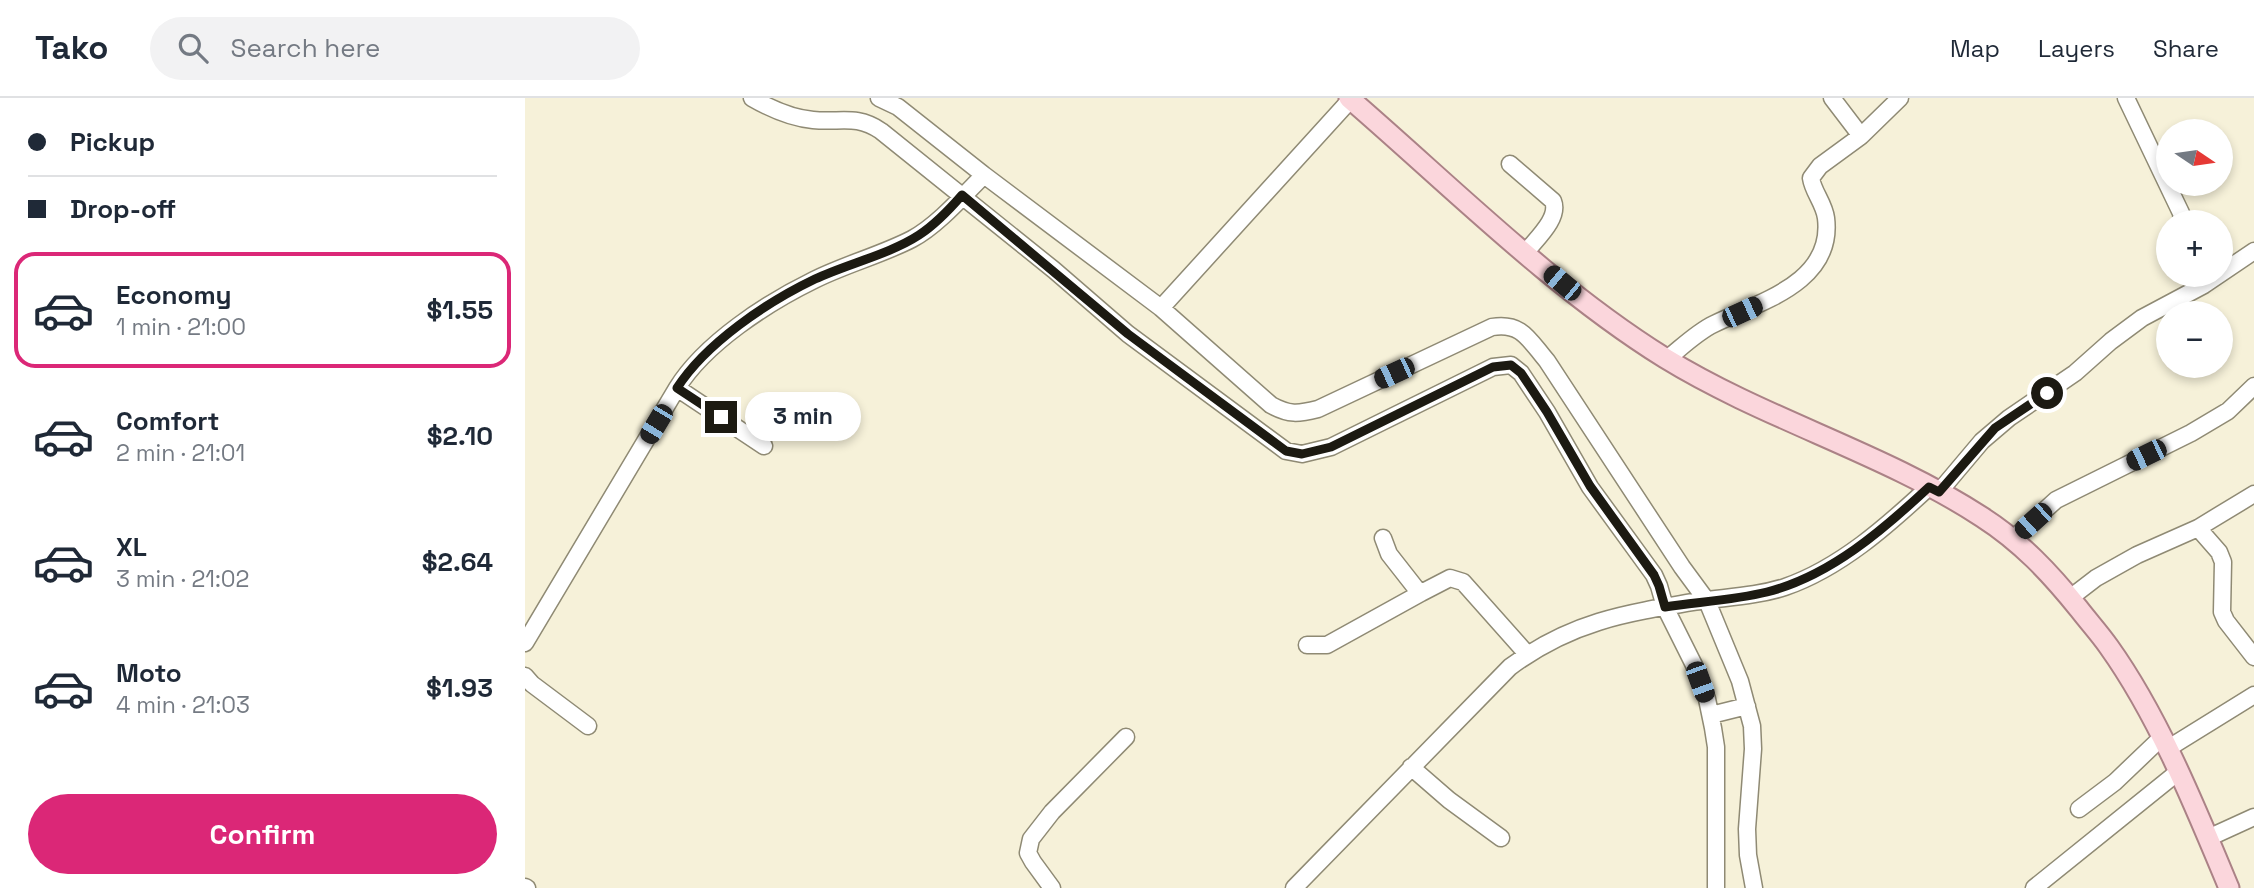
<!DOCTYPE html>
<html lang="en">
<head>
<meta charset="utf-8">
<style>
  body { margin:0; font-family:"Space Grotesk",sans-serif; background:#f2f2f3; color:#1f2937; height:100vh; display:flex; flex-direction:column; font-size:26px; white-space:nowrap }
  * { box-sizing:border-box; margin:0 }
  p { font-size:23px; color:#747a83 }
  .icon { flex:none; width:38px; height:38px; fill:none; stroke:currentColor; stroke-width:2; stroke-linecap:round; stroke-linejoin:round }
  .map { position:relative; flex:1; overflow:hidden }
  .panel { display:flex; flex-direction:column; background:#fff; width:525px }
  .panel>* { flex:none }
  .banner { display:grid; align-content:center; height:154px; padding:0 28px; background:#fff }
  .needle { width:46px; rotate:103deg }
  .tools { position:absolute; left:1631px; top:21px; display:grid; gap:14px }
  .tools a { display:grid; place-items:center; width:77px; height:77px; border-radius:50%; background:#fff; box-shadow:0 4px 10px #0003; font-size:35px }
  .end { position:absolute; width:32px; height:32px; margin:-16px; border:9px solid #1c1a12; background:#fff; box-shadow:0 0 0 4px #fff }
  .from { border-radius:50% }
  .bubble { position:absolute; height:49px; border-radius:24px; background:#fff; box-shadow:0 4px 10px #0003; font-size:23px; font-weight:600; line-height:49px; text-align:center }
  .car { position:absolute; width:21px; height:42px; margin:-21px -10px; border-radius:9px; box-shadow:0 0 5px 2px #0007; background:linear-gradient(#222 24%,#8ab4d8 0 40%,#222 0 76%,#8ab4d8 0 86%,#222 0) }
  .banner b { display:flex; align-items:center; gap:24px; height:66px; font-size:26px }
  .banner b+b { border-top:2px solid #e0e1e3 }
  .banner i { width:18px; height:18px; background:#1f2937 }
  ul { padding:0; list-style:none }
  li { display:flex; align-items:center; gap:21px; height:116px; margin:0 14px 10px; padding:0 14px; border:4px solid transparent; border-radius:21px }
  li div { flex:1 }
  li b { display:block; font-size:26px }
  li em { font-style:normal; font-weight:600 }
  li.selected { border-color:#db2777 }
  li>.icon { width:63px; height:63px; stroke-width:1.5 }
  .action { display:flex; gap:14px; margin-top:auto; padding:14px 28px }
  .action a { flex:1; height:80px; border-radius:42px; background:#db2777; color:#fff; font-size:28px; font-weight:600; line-height:80px; text-align:center }
  header { display:flex; align-items:center; gap:42px; box-sizing:border-box; height:98px; padding:0 35px; background:#fff; border-bottom:2px solid #e0e1e3 }
  header strong { font-size:33px }
  nav { display:flex; gap:38px; margin-inline-start:auto; font-size:24px }
  .search { width:490px; height:63px; background:#f2f2f3; display:flex; align-items:center; gap:18px; box-sizing:border-box; padding:0 24px; border-radius:38px; color:#747a83; font-size:26px }
  main { display:flex; flex:1; min-height:0 }
  .map>svg:first-child { display:block }
  .lines { fill:none; stroke-linecap:round; stroke-linejoin:round }
  .minor-casing { stroke:#8f8a74; stroke-width:19 }
  .major-casing { stroke:#ab8286; stroke-width:23 }
  .minor { stroke:#fff; stroke-width:16 }
  .major { stroke:#fbd6dc; stroke-width:19 }
  .route { stroke:#1c1a12; stroke-width:9 }
</style>
</head>
<body>
<header>
<strong>Tako</strong>
<div class="search"><svg class="icon" aria-label="search" viewBox="0 0 24 24"><circle cx="10" cy="10" r="6"/><path d="M15 15l6 6"/></svg>Search here</div>
<nav><a>Map</a><a>Layers</a><a>Share</a></nav>
</header>
<main>
<section class="panel">
<div class="banner">
<b><i class="from"></i>Pickup</b>
<b><i></i>Drop-off</b>
</div>
<ul>
<li class="selected"><svg class="icon" aria-label="car" viewBox="0 0 24 24"><path d="M5 17H2v-5l4-1 3-4h7l3 4 3 1v5h-3M9 17h6M6 11h13"/><circle cx="7" cy="17" r="2"/><circle cx="17" cy="17" r="2"/></svg><div><b>Economy</b><p>1 min · 21:00</p></div><em>$1.55</em></li>
<li><svg class="icon" aria-label="car" viewBox="0 0 24 24"><path d="M5 17H2v-5l4-1 3-4h7l3 4 3 1v5h-3M9 17h6M6 11h13"/><circle cx="7" cy="17" r="2"/><circle cx="17" cy="17" r="2"/></svg><div><b>Comfort</b><p>2 min · 21:01</p></div><em>$2.10</em></li>
<li><svg class="icon" aria-label="car" viewBox="0 0 24 24"><path d="M5 17H2v-5l4-1 3-4h7l3 4 3 1v5h-3M9 17h6M6 11h13"/><circle cx="7" cy="17" r="2"/><circle cx="17" cy="17" r="2"/></svg><div><b>XL</b><p>3 min · 21:02</p></div><em>$2.64</em></li>
<li><svg class="icon" aria-label="car" viewBox="0 0 24 24"><path d="M5 17H2v-5l4-1 3-4h7l3 4 3 1v5h-3M9 17h6M6 11h13"/><circle cx="7" cy="17" r="2"/><circle cx="17" cy="17" r="2"/></svg><div><b>Moto</b><p>4 min · 21:03</p></div><em>$1.93</em></li>
</ul>
<div class="action"><a>Confirm</a></div>
</section>
<div class="map">
<svg width="1729" height="790" viewBox="0 0 1729 790">
  <rect width="100%" height="100%" fill="#f6f1d9"/>
  <g class="lines">
    <g class="minor-casing">
      <path id="minor" d="M227,0C246,11 266,20 288,22C315,25 331,16 356,33L529,172L603,236L761,353L777,356L806,349L968,269L986,267L996,275L1022,314L1065,389L1129,477L1134,488L1140,509L1169,567L1182,601L1188,630L1191,649V790
        M354,0L373,9L459,77L636,210L826,1
        M1601,0L1656,115L1657,124
        M1336,38L1375,0
        M985,66L1028,103C1035,120 1011,141 1001,154
        M1679,187L1729,153
        M636,210L746,307C764,317 773,316 793,311L967,229C997,224 1004,242 1022,263L1157,469L1182,503L1215,583L1227,628L1228,651L1222,731L1223,757L1229,790
        M1142,261C1157,249 1172,234 1189,226C1234,204 1309,185 1301,120C1299,105 1288,94 1286,80L1295,68L1336,38L1307,0
        M152,290L239,348
        M1414,394L1457,343L1484,320L1550,275L1586,243L1617,220L1679,187L1674,177
        M1673,430L1694,454L1698,464L1697,514L1701,523L1729,559
        M858,440L864,456L893,493L896,495L925,480L938,484L1002,556
        M1488,441L1531,402L1666,335L1703,313L1729,288
        M1545,500L1571,480L1612,457L1673,430L1729,396
        M0,545L152,290C180,245 242,205 289,182C321,166 356,157 387,141C412,128 439,97 459,77
        M782,547H802L896,495
        M0,578L7,586L63,628
        M1186,617L1222,608
        M1642,651L1729,597
        M886,669L924,702L976,740
        M1554,711L1590,684L1636,640
        M1683,740L1729,719
        M0,789L2,790
        M527,790L508,764L503,755L506,741L527,714L601,639
        M769,790L985,569C1047,523 1101,515 1175,503C1204,499 1232,498 1260,489C1315,470 1362,428 1404,389
        M1509,790L1653,674"/>
    </g>
    <g class="major-casing">
      <path id="major" d="M824,0C926,88 1026,189 1140,260C1241,322 1359,355 1457,419C1496,444 1525,475 1554,511C1564,524 1575,536 1584,549C1634,619 1671,711 1704,790"/>
    </g>
    <use href="#minor" class="minor"/>
    <use href="#major" class="major"/>
  </g>
  <g class="lines">
    <path class="route" d="M196,319L152,290C181,245 242,204 290,181C322,166 365,156 394,137C411,126 424,112 437,97L603,236L761,353L777,356L806,349L968,269L986,267L996,275L1022,314L1065,388L1129,477L1134,488L1140,509C1173,504 1209,502 1242,494C1305,478 1358,432 1404,389L1414,394L1470,330L1522,295"/>
  </g>
</svg>
<div class="tools">
<a><svg class="needle" viewBox="-14 -14 28 28"><path d="M0-13l5 13h-10z" fill="#e53935"/><path d="M0 13l5-13h-10z" fill="#747a83"/></svg></a>
<a>+</a>
<a>−</a>
</div>
<i class="end from" style="left:1522px;top:295px"></i>
<i class="end" style="left:196px;top:319px"></i>
<div class="bubble" style="left:220px;top:294px;width:116px">3 min</div>
<i class="car" style="left:1037px;top:185px;rotate:310deg"></i>
<i class="car" style="left:1217px;top:214px;rotate:65deg"></i>
<i class="car" style="left:869px;top:275px;rotate:245deg"></i>
<i class="car" style="left:131px;top:326px;rotate:211deg"></i>
<i class="car" style="left:1621px;top:357px;rotate:244deg"></i>
<i class="car" style="left:1508px;top:423px;rotate:228deg"></i>
<i class="car" style="left:1175px;top:584px;rotate:160deg"></i>
</div>
</main>
</body>
</html>
